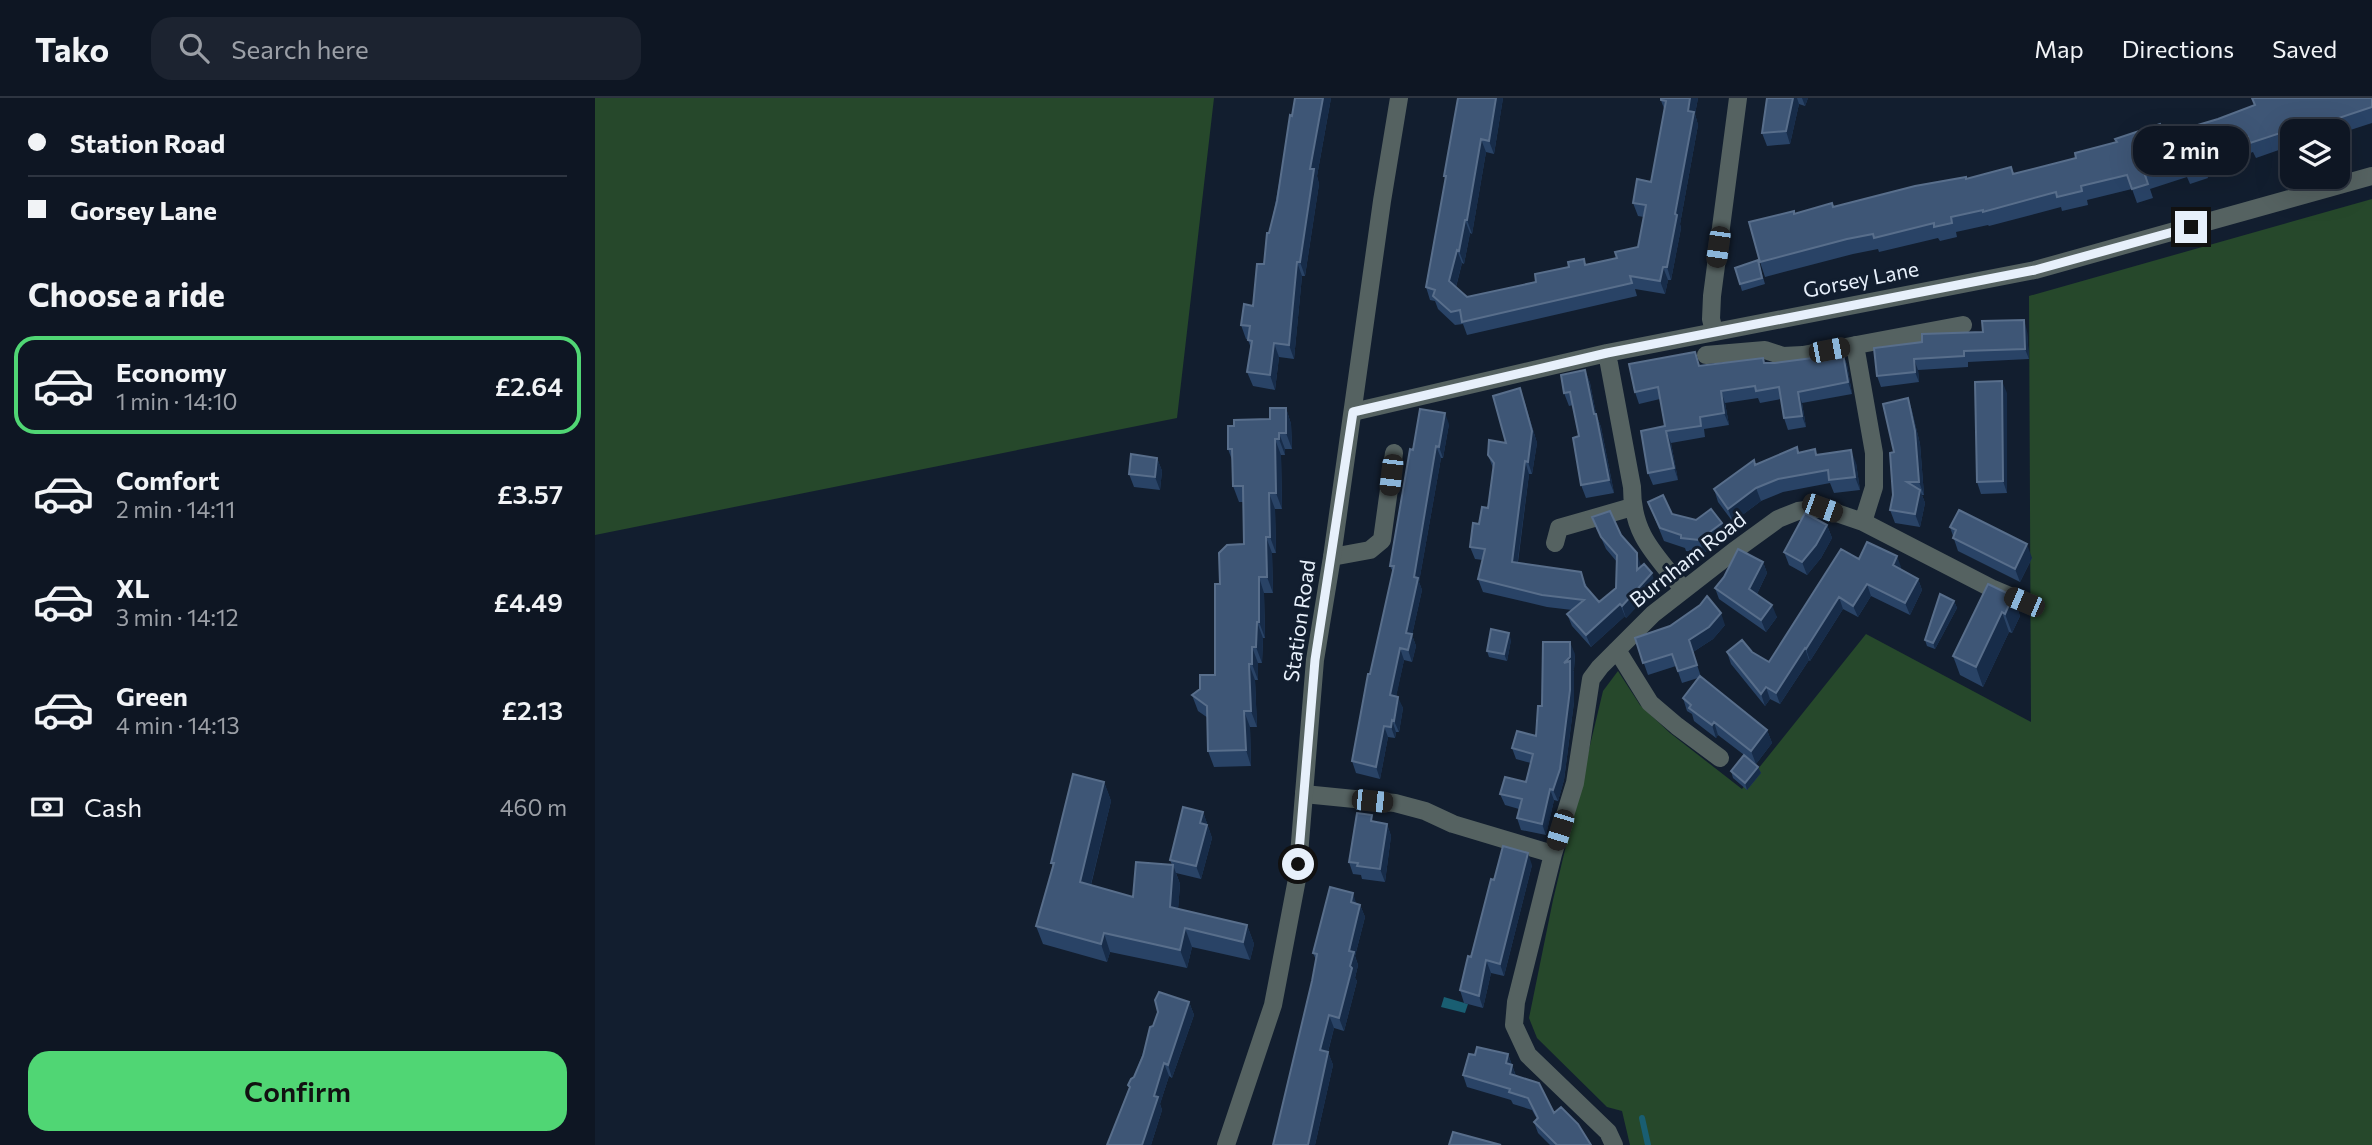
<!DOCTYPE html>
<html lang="en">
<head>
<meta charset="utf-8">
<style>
  body { margin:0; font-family:Commissioner,sans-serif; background:#1c2330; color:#f1f3f6; height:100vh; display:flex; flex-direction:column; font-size:26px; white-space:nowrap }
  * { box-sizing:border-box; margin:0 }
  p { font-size:23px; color:#9b9fa6 }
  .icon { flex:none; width:38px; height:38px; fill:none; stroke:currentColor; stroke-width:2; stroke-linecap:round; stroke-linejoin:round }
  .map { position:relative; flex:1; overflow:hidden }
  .sheet { display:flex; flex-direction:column; background:#0e1623; width:595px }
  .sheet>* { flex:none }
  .guide { display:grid; align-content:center; height:154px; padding:0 28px; background:#0e1623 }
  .tools { position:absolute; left:1685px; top:21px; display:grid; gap:14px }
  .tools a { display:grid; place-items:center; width:70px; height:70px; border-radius:14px; background:#0e1623; box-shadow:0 7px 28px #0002,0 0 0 2px #2e3541; font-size:35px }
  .end { position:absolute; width:32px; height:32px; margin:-16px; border:9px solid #e7f0fb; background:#111; box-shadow:0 0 0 4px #111 }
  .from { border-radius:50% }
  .bubble { position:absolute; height:49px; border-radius:21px; background:#0e1623; box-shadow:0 7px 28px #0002,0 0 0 2px #2e3541; font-size:23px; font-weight:600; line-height:49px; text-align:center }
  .car { position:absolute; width:21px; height:42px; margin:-21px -10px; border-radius:9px; box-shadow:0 0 5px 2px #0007; background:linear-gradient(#222 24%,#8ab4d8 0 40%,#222 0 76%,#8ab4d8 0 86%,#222 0) }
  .guide b { display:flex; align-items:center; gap:24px; height:66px; font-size:26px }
  .guide b+b { border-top:2px solid #2e3541 }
  .guide i { width:18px; height:18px; background:#f1f3f6 }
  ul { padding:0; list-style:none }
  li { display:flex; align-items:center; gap:21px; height:98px; margin:0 14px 10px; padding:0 14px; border:4px solid transparent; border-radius:21px }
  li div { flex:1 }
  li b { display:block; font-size:26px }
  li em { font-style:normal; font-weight:600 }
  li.selected { border-color:#50d674 }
  li>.icon { width:63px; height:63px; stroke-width:1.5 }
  h2 { padding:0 28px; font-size:32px; line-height:84px }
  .pay { display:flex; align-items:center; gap:18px; height:77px; padding:0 28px; font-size:26px }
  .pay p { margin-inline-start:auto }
  .primary-button { display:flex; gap:14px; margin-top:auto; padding:14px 28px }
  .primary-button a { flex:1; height:80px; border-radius:21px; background:#50d674; color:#111; font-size:28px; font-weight:600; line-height:80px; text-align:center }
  header { display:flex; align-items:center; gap:42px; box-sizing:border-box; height:98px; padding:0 35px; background:#0e1623; border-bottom:2px solid #2e3541 }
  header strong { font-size:33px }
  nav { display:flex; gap:38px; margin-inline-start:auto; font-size:24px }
  .search { width:490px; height:63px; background:#1c2330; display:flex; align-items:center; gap:18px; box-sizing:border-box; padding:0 24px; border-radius:21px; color:#9b9fa6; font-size:26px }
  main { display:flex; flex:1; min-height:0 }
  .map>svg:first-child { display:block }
  .green { fill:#26482b }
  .water { fill:#195e72 }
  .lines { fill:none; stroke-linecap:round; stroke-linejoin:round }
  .stream { stroke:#195e72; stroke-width:6 }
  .minor { stroke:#556261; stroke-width:18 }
  .tertiary { stroke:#556261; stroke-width:18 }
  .wall { fill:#294366 }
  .shaded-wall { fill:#172c49 }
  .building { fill:#3e5676; stroke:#586e8b; stroke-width:2 }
  .route { stroke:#e7f0fb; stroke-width:9 }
  .labels { text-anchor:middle; stroke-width:6; stroke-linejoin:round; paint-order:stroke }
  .street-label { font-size:21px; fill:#e7f0fb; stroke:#121e2f }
</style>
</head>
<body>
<header>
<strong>Tako</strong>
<div class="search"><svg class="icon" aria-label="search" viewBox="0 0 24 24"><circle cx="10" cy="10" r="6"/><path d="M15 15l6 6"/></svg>Search here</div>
<nav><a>Map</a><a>Directions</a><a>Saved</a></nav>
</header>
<main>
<section class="sheet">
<div class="guide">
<b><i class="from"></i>Station Road</b>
<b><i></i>Gorsey Lane</b>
</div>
<h2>Choose a ride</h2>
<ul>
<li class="selected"><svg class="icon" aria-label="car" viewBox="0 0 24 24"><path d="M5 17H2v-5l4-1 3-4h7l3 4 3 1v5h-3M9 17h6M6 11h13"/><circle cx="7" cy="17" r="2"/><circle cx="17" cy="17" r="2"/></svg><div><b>Economy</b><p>1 min · 14:10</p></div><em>£2.64</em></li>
<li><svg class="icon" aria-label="car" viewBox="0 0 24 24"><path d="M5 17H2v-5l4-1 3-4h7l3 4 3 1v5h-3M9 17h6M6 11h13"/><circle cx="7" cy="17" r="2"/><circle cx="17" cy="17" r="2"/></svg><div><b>Comfort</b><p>2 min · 14:11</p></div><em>£3.57</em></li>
<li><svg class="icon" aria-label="car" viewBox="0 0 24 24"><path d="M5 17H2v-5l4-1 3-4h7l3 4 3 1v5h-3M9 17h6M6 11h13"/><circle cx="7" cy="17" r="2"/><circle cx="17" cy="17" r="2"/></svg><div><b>XL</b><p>3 min · 14:12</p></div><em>£4.49</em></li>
<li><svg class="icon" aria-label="car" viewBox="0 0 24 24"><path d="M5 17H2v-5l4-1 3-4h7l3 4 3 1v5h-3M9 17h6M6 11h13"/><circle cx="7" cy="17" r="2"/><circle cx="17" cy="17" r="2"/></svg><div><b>Green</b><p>4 min · 14:13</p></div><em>£2.13</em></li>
</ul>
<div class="pay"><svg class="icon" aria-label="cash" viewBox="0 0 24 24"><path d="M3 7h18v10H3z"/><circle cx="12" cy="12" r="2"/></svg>Cash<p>460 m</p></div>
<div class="primary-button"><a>Confirm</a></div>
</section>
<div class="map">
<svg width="1777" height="1047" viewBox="0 0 1777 1047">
  <rect width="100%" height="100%" fill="#121e2f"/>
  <path class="green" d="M0,0H619L582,320L0,437Z
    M1777,101V1047H1035L1027,1013L1012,1009L942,940L934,920L958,802L1008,593L1023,573L1045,607L1075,635L1147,691L1271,536L1436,624L1434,198Z"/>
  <path class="water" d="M849,899L873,906L870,915L846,909Z"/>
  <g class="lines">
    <path class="stream" d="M1047,1020L1053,1047"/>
    <path class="minor" d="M1119,233L1116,221L1117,198L1143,0
      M1260,247L1279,355V389L1268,424
      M1012,255L1037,389C1037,437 1060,456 1088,491
      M1111,257L1170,252L1188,258L1208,257L1368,227
      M758,314L1012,255L1440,172L1777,78
      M960,445L964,430L1037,409
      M737,459L775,452L787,442L799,355
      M1022,552L1055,605L1082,628L1125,660
      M709,696L800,705L830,713L858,726L958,756
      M1019,1047L1013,1034L933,957L919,927L921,904L958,756L980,685L996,581L1005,569L1058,516L1139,453L1183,421L1203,413L1227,410L1268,424L1396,490L1429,504"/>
    <path class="tertiary" d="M631,1047L678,907L702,781L720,562L737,459L787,103L804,0"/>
  </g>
  <path class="wall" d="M700,0H736L722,78L724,86L710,178H707L699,261L684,259L680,292L658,288L652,274L656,250L653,242L651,241L646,227L658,208L669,166Z
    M863,0H908L899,56L891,54L877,136L875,135L869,166L867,165L861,189L872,199L941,184L991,167L1022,160L1043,149L1049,119L1043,118L1038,105L1056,84L1070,13L1065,0H1103L1100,16L1103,27L1085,126L1086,130L1076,182H1073L1070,196L1040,191L1042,198L872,237L868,226L860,227L843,211L840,203L835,202L831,189L851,82L849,78Z
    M1172,0H1213L1210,8L1204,6L1195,46L1172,48L1167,35Z
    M1777,0V25L1743,36V33H1698V47L1661,60L1658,54L1630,64V66L1611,72L1613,80L1595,86L1592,79L1555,91L1558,100L1542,105L1537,91L1492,102L1493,107L1467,113L1466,109L1394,128L1393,127L1361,134L1362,139L1345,143L1343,140L1284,154L1283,151L1258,156L1170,179L1165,164L1238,109L1371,81L1416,69L1419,76L1569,37Z
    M1163,162L1170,186L1147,193L1140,170Z
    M1432,233L1434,261L1373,264V269L1323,272L1324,284L1286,289L1282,278L1279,250Z
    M1248,256L1252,267L1257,296L1207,305L1211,329L1193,332L1189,320L1186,301L1165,305L1163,300L1130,305L1134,327L1109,331L1110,339L1076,345L1083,382L1058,387L1053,375L1070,328L1065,301L1044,306L1040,294L1105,268L1180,265Z
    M990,272L995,285L1001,316L1006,329L1019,395L991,400L986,387L984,338L978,307L974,308L969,295Z
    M1412,295V395L1386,396L1382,384Z
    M1313,300L1317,313L1325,346L1329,397H1327L1330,405L1325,429L1300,425L1295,412L1298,397L1299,354Z
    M929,302L942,345L937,376H934L923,464L991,486L992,491L1004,504L1021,490L1022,464L1011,451L997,419L1026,437L1046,468L1061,488L1031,520L1030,518L996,549L977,528L972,516L977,512L952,509L888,494L883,481L888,462L880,461L875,449L893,410L898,370L893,357L911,345Z
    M691,310L696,326L697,351H690V357H686L687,411H680L681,455H677L678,495H669L670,540H668L667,565H663V582H660L662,629H655L656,668L619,669L613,653V620L603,613L597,597L620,577L625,486L649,446V404H644L638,388L637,362L633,351L639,328L675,321Z
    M854,326L848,360H846L824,484L827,492L817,537L821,548L817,564L809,562L801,598L808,610L804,634H801L800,640L793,639L785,681L761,675L757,663L798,474L795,468L818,352Z
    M1202,349L1204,354L1261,365L1265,392L1239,395L1235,385L1188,394L1166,403L1138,424L1123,404L1119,391L1160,367Z
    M562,360L567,373L565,392L539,389L534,376Z
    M1053,404L1077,416L1101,422L1127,425L1132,438L1109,455L1091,453L1090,450L1069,443Z
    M1232,427L1237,440L1226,460L1212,477L1194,467L1189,454Z
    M1355,429L1437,460L1425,484L1363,453Z
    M1264,461L1306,469L1305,471L1323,481L1327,492L1315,517L1276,498L1263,519L1248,511L1215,563L1214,562L1185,606L1175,601L1170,608L1136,566L1132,554H1157L1174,564Z
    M1168,464L1172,475L1162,496L1182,519L1171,534L1124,501L1120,490Z
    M1418,498L1425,518L1417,535L1414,534L1388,589L1365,577L1358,558Z
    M1359,503L1362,510L1340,551L1332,548L1330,542Z
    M1130,527L1118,541L1098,554L1106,579L1172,632L1177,645L1161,666L1123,637L1121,640L1099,623L1097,616L1092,613L1088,600L1103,580L1087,585L1081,568L1053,577L1040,540Z
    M916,542L912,563L894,559L892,553Z
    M980,556L979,571L978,572L979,574V604L969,682L963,703L959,702L951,737L926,732L922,720L924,711L910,707L905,696L931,684L936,665L921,661L917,650L941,638L947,608Z
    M1163,669L1166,675L1152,692L1138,680L1136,673Z
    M509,684L516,703L496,787L538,799L577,767L575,762L608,714L617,740L606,781L581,775L585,786L583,811L652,827L659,846L655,862L597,849L592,870L515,854L512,864L448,846L441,828L458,769L456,765Z
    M780,724L792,726L796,738L790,784L767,781L766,777L758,776L754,764Z
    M937,767L909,878L896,875L888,910L869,905L865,892L876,859L899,782Z
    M762,806L765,807L770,819L760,858L763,867L760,880L762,883L749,933L739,930L733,954L738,967L720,1047L721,862L718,855Z
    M594,904L599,917L577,980L574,978L565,1006L567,1012L556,1047H512L534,990L533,987L539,979L558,928Z
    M913,956L921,978L959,1015L996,1047H955L943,1035L939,1024L942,1021L937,1012L918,1006L916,1002L872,989L868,977L880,957Z"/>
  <path class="shaded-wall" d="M728,0H736L722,78L724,86L710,178L705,164L715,71Z
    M901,0H908L899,56L894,43Z
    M1095,0H1103L1100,16L1103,27L1085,126L1086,130L1076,182L1072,169Z
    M1198,0H1202L1204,6L1195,46L1191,33Z
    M1207,0H1213L1210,8Z
    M886,41L891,54L877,136L872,122Z
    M870,122L875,135L869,166L864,153Z
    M862,152L867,165L859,196L854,183Z
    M702,164L707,178L699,261L694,247Z
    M1068,169L1073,182L1070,196L1065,183Z
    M1429,222L1432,233L1434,261L1430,251Z
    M679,245L684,259L680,292L675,277Z
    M1248,256L1252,267L1257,296L1253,284Z
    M1319,261L1323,272L1324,284L1320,274Z
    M990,272L995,285L1003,326L1001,316L1006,329L1019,395L1014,382Z
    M1407,283L1412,295V395L1408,383Z
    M925,290L942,345L937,376L933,364Z
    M1126,293L1130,305L1134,327L1129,315Z
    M1203,294L1207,305L1211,329L1207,318Z
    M1313,300L1317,313L1325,346L1329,397L1324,384Z
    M691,310L696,326L697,351L691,335Z
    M850,315L854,326L848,360L844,349Z
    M1071,333L1076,345L1083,382L1079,370Z
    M684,335L690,351V357L684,341Z
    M680,341L686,357L687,411L681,395Z
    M841,348L846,360L824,484L827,492L817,537L821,548L817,564L813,552L811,535L819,479Z
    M1256,352L1261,365L1265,392L1260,379Z
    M562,360L567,373L565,392L560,379Z
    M930,363L934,376L921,476L917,464Z
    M1161,390L1166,403L1138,424L1133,411Z
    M1325,392L1330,405L1325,429L1320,416Z
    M674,395L680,411L681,455L675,439Z
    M1127,425L1132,438L1109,455L1104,442Z
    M1232,427L1237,440L1226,460L1212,477L1207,464Z
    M671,439L677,455L678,495L672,479Z
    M1432,446L1437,460L1425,484L1420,471Z
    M1042,455L1046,468L1042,472Z
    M1302,458L1306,469L1302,479L1298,467Z
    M1168,464L1172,475L1159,502L1154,491Z
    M1057,475L1061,488L1031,520L1027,508Z
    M664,479L669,495L670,540L664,524Z
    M1323,481L1327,492L1315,517L1310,505Z
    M1272,486L1276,498L1263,519L1258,508Z
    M1418,498L1425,518L1417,535L1410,516Z
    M1244,499L1248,511L1215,563L1211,551Z
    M1359,503L1362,510L1340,551L1338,545Z
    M1025,506L1030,518L996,549L991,537Z
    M1177,507L1182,519L1171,534L1166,522Z
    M1407,514L1414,534L1388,589L1381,569Z
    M1126,515L1130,527L1118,541L1098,554L1106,579L1094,542Z
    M662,524L668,540L667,565L661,549Z
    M914,535L916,542L912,563L909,556Z
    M975,544L980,556L979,571L978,572L979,574V604L969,682L963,703L958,692L969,565Z
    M657,549L663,565V582L657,566Z
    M805,550L809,562L799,609L795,597Z
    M1210,550L1214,562L1185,606L1181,595Z
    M654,566L660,582L662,629L656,613Z
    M1171,589L1175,601L1170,608L1166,596Z
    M803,599L808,610L804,634L799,623Z
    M649,613L655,629L656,668L651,652Z
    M797,622L801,634L800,640L796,629Z
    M1119,624L1123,637L1121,640L1117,627Z
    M789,628L793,639L785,681L781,669Z
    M1172,632L1177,645L1161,666L1156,653Z
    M1163,669L1166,675L1152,692L1150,685Z
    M509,684L516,703L492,802L485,784Z
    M955,691L959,702L951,737L947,726Z
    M608,714L617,740L606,781L601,768L605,725Z
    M792,726L796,738L790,784L785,771Z
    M933,755L937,767L909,878L905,866Z
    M578,767L585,786L582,827L575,809Z
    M758,795L762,808L756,804Z
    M765,807L770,819L760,858L763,867L760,880L762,883L749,933L744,920L755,868L754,853Z
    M652,827L659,846L655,862L648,844Z
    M590,830L597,849L592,870L585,852Z
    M509,835L515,854L512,864L506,846Z
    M891,862L896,875L888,910L884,898Z
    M594,904L599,917L577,980L573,967Z
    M734,917L739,930L730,965L725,952Z
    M733,954L738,967L720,1047H713Z
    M913,956L917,968L911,965Z
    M569,965L574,978L565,1006L567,1012L556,1047H547L559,998Z
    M917,967L921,979L915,976Z"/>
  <path class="building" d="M700,0H728L715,71H719L705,164H702L694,247L679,245L675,277L652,274L657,243L653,242L655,228L646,227L649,206L658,208L662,166H669L672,135H674L682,103L695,17L697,18Z
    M863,0H901L894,43L886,41L872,122H870L864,153L862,152L854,183L872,199L941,184L940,176L974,169L973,164L989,161L990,167L1022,160L1020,154L1043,149L1051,107L1038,105L1042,81L1056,84L1071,3L1066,2V0H1095L1093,13L1099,14L1080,116L1082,117L1072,169H1068L1065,183L1035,178L1037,185L867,224L865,212L856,214L838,198L840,192L831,189L851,78H849Z
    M1172,0H1198L1191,33L1167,35Z
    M1657,0H1777V9L1723,27L1722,23L1655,45L1653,39L1625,50V52L1606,58L1608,66L1589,72L1587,64L1550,77L1553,86L1537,91L1532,77L1486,88L1487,93L1462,99L1461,94L1388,114V112L1356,119L1357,125L1339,129V125L1279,140L1278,136L1252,141L1165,164L1154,124L1199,113V116L1237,105L1238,109L1320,88L1371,79V81L1416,69L1418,76L1481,60L1480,55L1522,44L1520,41L1565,26L1569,37L1623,21L1660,7Z
    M1163,162L1167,180L1145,186L1140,170Z
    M1429,222L1430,251L1369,253V258L1319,261L1320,274L1282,278L1279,250L1327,244V236L1388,234L1387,223Z
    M1100,254L1104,268L1168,260L1169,265H1180L1248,256L1253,284L1203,294L1207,318L1189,320L1184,289L1161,293L1160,288L1126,293L1129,315L1105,319L1106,328L1071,333L1079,370L1053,375L1046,333L1070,328L1063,289L1040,294L1034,266Z
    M990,272L999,316H1001L1014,382L986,387L978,340L984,338L975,294L969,295L966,277Z
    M1407,283L1408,383L1382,384L1380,284Z
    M925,290L937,333L933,364L930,363L917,464L986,474L990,488L1004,504L1021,490L1022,457L1006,439L997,419L1015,413L1026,437L1042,455V472L1049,466L1057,475L1027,508L1025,506L991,537L972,516L989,502L947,497L883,481L890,451L875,449L878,425L884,426L887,409L893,410L899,365L893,357L894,342L911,345L898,298Z
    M1313,300L1320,333L1324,384H1312L1325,392L1320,416L1295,412L1298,397L1295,355L1299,354L1288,306Z
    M675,310H691V335H684V341H680L681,395H674L675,439H671L672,479H664V524H662L661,549H657V566H654L656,613H649L651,652L613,653L612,608L597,597L605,591V577H620V486H625L624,455L632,447L649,446L648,388H638L637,351H633V328H639V322L675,321Z
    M825,311L850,315L844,349L841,348L819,479L823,480L811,535L817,536L813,552L805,550L795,597L803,599L799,623L797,622L796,629L789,628L781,669L757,663L773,576H775L799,468H795L815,351L818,352Z
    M1202,349L1203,355L1220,351L1221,357L1256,352L1260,379L1234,382L1233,372L1183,381L1161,390L1133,411L1119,391L1159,362L1160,367Z
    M536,356L562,360L560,379L534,376Z
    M1068,397L1077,416L1101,422L1116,411L1127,425L1104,442L1086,440V437L1065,430L1053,404Z
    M1364,412L1432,446L1420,471L1358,440L1361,432L1355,429Z
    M1210,415L1232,427L1221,447L1207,464L1189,454Z
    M1272,444L1302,458L1298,467L1323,481L1310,505L1272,486L1258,508L1244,499L1211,551L1210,550L1181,595L1171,589L1166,596L1132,554L1147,542L1157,554L1174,564L1246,451L1264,461Z
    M1143,451L1168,464L1154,491L1177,507L1166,522L1120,490L1129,479Z
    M1393,486L1418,498L1410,516L1407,514L1381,569L1358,558Z
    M1345,496L1359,503L1338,545L1330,542Z
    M1112,498L1126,515L1114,529L1094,542L1102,567L1083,573L1077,556L1048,565L1040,540L1075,528L1105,507Z
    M896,531L914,535L909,556L892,553Z
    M948,544H975V559L969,565L975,563V592L965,671L958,692L955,691L947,726L922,720L927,701L905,696L910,679L931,684L938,656L917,650L922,633L941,638L943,608H947Z
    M1105,578L1172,632L1156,653L1119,624L1117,627L1094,610L1096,607L1088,600Z
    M1149,657L1163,669L1150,685L1136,673Z
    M478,676L509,684L485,784L538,799L541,764L578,767L575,809L652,827L648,844L590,830L585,852L509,835L506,846L441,828L459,765H456Z
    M588,709L608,714L605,725L612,727L601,768L575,762Z
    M762,715L777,717L776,723L792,726L785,771L762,768L763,765L754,764Z
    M908,748L933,755L905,866L891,862L884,898L865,892L873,858L876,859L896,781L899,782Z
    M735,789L758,795L756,804L765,807L754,853L759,854L755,868L757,870L744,920L734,917L725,952L733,954L713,1047H678L717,883L722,856L718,855Z
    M564,894L594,904L573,967L569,965L559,998L563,999L547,1047H512L535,989L533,987L536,981L539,979L548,958L555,929L558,928L563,914L560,902Z
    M882,949L913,956L911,965L917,967L915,976L944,985L959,1015L966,1009L983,1026L996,1047H962L939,1024L943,1020L933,1000L914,994L915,991L868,977L874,956L880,957Z
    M858,1034L906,1047H854Z"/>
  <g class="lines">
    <path class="route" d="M703,766L720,562L758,314L1012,255L1440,172L1596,129"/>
  </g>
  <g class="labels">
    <g class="street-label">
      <text transform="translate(1266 182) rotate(-11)" y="7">Gorsey Lane</text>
      <text transform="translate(1093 462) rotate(-38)" y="7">Burnham Road</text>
      <text transform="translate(705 523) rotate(-82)" y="7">Station Road</text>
    </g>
  </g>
</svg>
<div class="tools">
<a><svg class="icon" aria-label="layers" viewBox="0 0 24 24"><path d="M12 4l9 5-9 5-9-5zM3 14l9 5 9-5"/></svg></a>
</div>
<i class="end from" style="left:703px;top:766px"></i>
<i class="end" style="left:1596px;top:129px"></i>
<div class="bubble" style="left:1538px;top:28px;width:116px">2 min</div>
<i class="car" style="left:1123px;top:149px;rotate:188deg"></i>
<i class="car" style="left:1234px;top:252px;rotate:79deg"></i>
<i class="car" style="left:796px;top:377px;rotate:187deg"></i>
<i class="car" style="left:1227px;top:410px;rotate:110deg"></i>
<i class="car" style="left:1429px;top:504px;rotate:293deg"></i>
<i class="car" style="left:777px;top:703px;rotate:96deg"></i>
<i class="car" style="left:965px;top:732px;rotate:197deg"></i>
</div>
</main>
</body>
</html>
